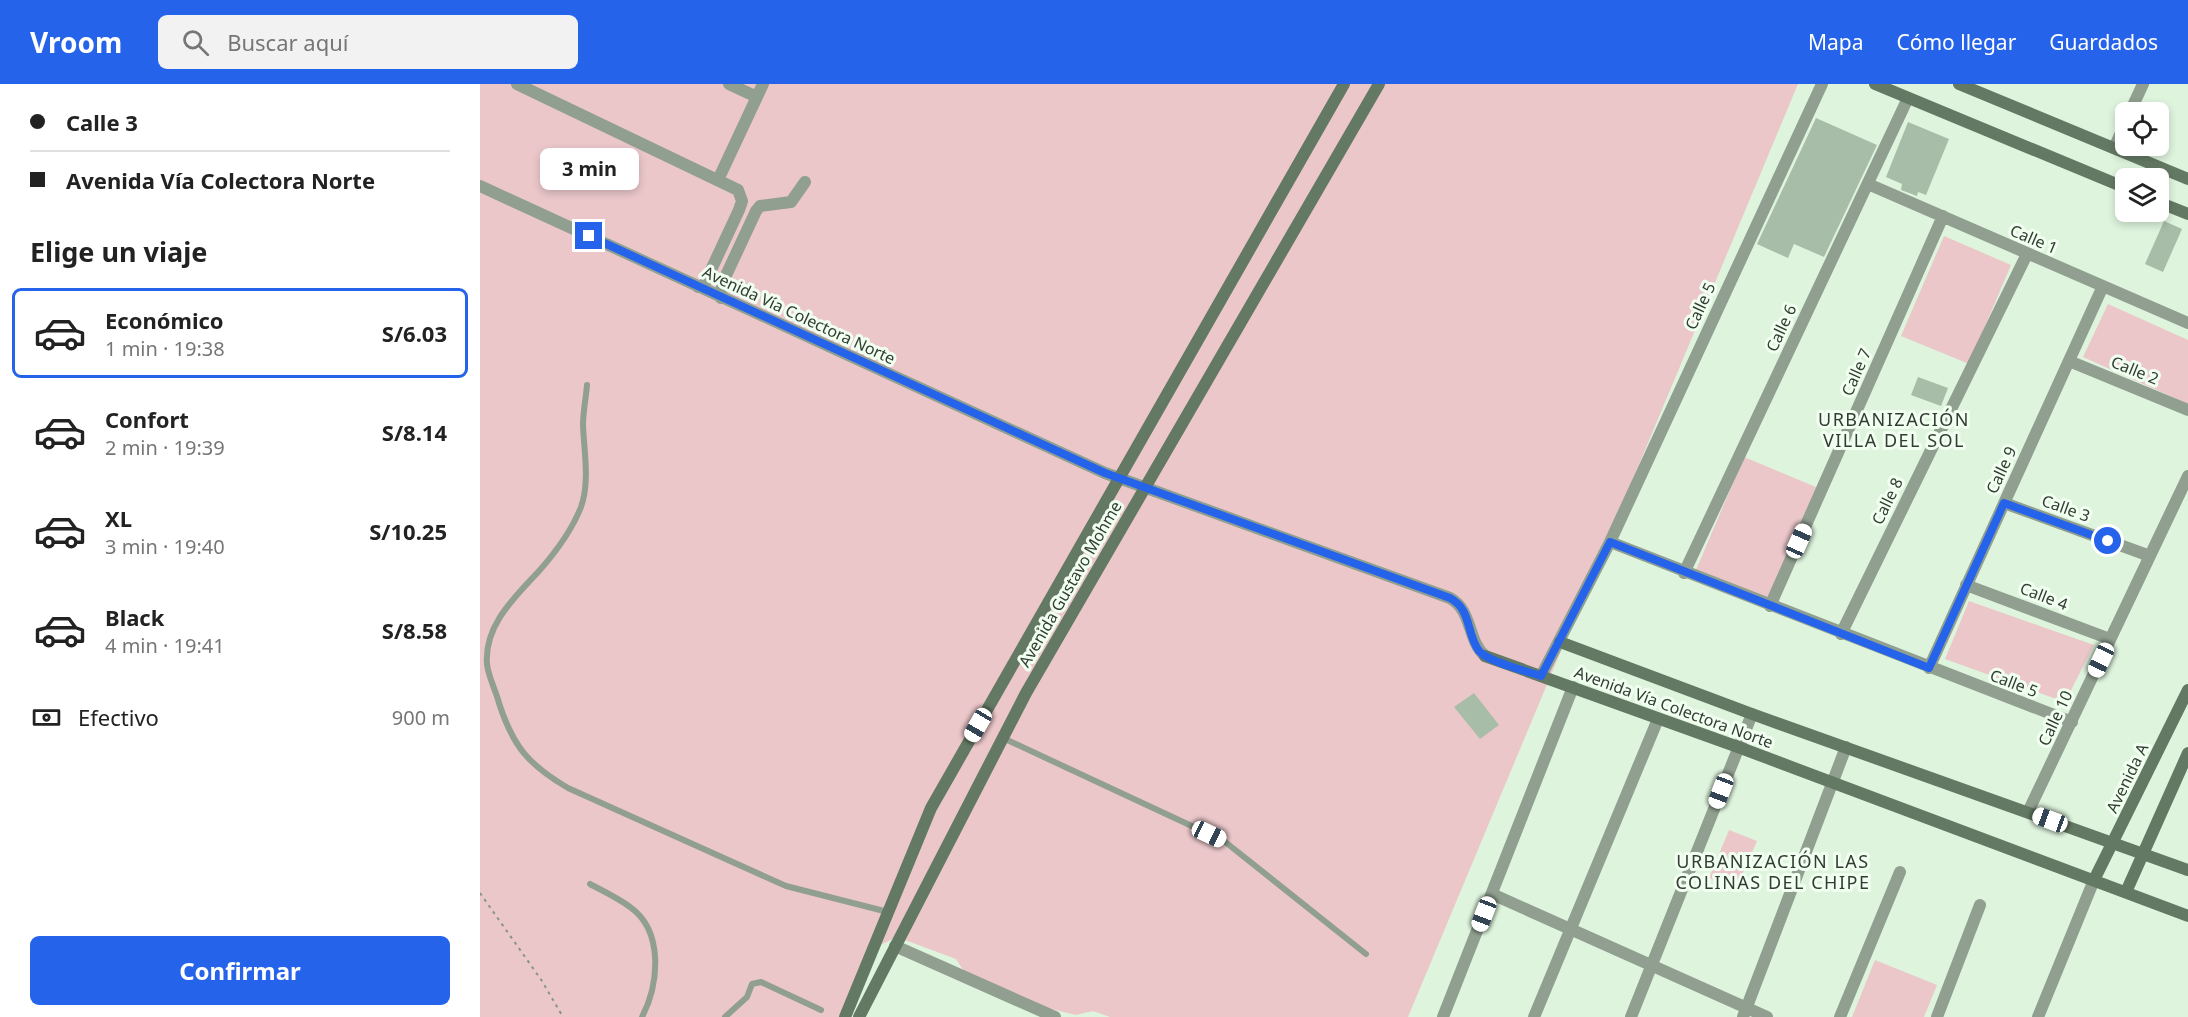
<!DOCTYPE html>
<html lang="es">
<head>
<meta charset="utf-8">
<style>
  body { margin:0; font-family:"Noto Sans",sans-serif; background:#f2f2f2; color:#222; height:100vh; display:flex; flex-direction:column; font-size:22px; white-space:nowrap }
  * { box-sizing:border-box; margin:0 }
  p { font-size:20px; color:#767676 }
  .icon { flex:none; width:33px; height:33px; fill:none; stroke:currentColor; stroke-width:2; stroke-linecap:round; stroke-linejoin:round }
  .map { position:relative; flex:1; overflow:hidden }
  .side { display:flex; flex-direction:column; background:#fff; width:480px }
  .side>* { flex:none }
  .top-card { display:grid; align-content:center; height:132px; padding:0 30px; background:#fff }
  .fabs { position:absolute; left:1635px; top:18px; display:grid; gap:12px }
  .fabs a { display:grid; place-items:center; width:54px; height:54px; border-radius:9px; background:#fff; box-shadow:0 3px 9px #0003; font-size:30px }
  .end { position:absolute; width:27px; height:27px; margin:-14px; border:8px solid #2563eb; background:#fff; box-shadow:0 0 0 3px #fff }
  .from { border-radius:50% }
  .bubble { position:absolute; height:42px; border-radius:9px; background:#fff; box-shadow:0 3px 9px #0003; font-size:20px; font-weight:700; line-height:42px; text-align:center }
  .car { position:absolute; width:18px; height:36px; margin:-18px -9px; border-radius:8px; box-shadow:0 0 4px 2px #0007; background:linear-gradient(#fff 24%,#345 0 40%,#fff 0 76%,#345 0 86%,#fff 0) }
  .top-card b { display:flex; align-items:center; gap:21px; height:57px; font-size:22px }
  .top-card b+b { border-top:2px solid #e0e0e0 }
  .top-card i { width:15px; height:15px; background:#222 }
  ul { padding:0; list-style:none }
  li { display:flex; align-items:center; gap:18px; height:90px; margin:0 12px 9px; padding:0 18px; border:3px solid transparent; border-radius:9px }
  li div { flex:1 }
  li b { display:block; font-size:22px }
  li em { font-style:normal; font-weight:700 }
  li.selected { border-color:#2563eb }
  li>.icon { width:54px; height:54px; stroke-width:1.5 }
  h2 { padding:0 30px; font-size:27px; line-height:72px }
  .pay { display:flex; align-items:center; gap:15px; height:66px; padding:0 30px; font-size:22px }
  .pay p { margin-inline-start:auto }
  .action { display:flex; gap:12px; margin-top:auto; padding:12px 30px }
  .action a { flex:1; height:69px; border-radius:9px; background:#2563eb; color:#fff; font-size:24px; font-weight:700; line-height:69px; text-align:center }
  header { display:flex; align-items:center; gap:36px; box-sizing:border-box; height:84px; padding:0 30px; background:#2563eb; color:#fff }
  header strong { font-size:28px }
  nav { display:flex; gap:33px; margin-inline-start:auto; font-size:21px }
  .search { width:420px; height:54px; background:#f2f2f2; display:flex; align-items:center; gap:15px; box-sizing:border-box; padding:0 21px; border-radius:9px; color:#767676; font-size:22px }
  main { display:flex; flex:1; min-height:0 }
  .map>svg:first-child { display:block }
  .green { fill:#ebc7ca }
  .building { fill:#a8bda7 }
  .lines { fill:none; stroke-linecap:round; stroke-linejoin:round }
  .path { stroke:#869686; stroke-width:2; stroke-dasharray:3 4.5; stroke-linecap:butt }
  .lane { stroke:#909f90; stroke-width:6 }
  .street { stroke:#909f90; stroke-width:12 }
  .secondary { stroke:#647964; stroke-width:12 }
  .route { stroke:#2563eb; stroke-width:8 }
  .labels { text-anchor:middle; stroke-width:6; stroke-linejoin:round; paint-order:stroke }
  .street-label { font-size:16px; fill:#333c33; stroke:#f1fff1 }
  .neighbourhood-label { font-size:18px; letter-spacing:1.5px; fill:#333c33; stroke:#f1fff1 }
</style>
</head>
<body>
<header>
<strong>Vroom</strong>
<div class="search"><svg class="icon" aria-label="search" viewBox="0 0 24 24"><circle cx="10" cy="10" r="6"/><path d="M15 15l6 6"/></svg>Buscar aquí</div>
<nav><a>Mapa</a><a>Cómo llegar</a><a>Guardados</a></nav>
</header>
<main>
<section class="side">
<div class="top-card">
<b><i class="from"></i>Calle 3</b>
<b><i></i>Avenida Vía Colectora Norte</b>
</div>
<h2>Elige un viaje</h2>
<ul>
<li class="selected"><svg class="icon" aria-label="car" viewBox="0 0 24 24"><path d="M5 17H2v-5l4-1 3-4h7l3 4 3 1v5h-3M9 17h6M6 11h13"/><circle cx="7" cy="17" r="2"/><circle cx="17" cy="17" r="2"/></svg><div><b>Económico</b><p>1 min · 19:38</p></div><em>S/6.03</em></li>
<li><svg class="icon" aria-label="car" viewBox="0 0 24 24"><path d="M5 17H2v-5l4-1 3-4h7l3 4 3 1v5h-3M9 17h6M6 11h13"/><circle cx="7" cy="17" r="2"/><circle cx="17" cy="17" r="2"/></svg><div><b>Confort</b><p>2 min · 19:39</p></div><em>S/8.14</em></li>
<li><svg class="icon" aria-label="car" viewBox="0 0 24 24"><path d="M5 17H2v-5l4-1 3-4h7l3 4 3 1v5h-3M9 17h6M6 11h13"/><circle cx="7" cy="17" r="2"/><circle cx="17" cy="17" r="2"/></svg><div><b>XL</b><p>3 min · 19:40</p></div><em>S/10.25</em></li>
<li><svg class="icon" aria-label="car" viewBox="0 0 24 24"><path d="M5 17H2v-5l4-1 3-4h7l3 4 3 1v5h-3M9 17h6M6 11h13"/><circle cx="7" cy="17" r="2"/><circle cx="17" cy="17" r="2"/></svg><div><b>Black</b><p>4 min · 19:41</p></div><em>S/8.58</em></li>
</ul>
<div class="pay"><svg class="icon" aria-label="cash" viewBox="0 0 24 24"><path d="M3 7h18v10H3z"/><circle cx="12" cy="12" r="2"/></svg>Efectivo<p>900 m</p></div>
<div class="action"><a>Confirmar</a></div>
</section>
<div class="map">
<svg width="1708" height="933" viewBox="0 0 1708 933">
  <rect width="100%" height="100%" fill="#def4dd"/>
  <path class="green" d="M0,0H1318L928,933H630L613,927L596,931L556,921L485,889L476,875L417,853L396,863L364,933H0Z
    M1464,152L1531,181L1489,280L1421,252Z
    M1628,220L1708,256V320L1603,273Z
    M1264,373L1336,403L1289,516L1216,486Z
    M1489,517L1614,561L1585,618L1465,575Z
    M1249,746L1277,757L1256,805L1229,794Z
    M1395,876L1457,901L1444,933H1372Z"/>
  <path class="building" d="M1336,34L1397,61L1344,173L1314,160L1308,174L1277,160Z
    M1428,38L1469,55L1446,111L1438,108L1437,112L1421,106L1422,100L1406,93Z
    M1684,137L1702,145L1683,188L1665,180Z
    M1438,293L1468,304L1461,322L1431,311Z
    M994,609L1019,641L1000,655L974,623Z"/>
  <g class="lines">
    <path class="path" d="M0,809L62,897L83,933"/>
    <path class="lane" d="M107,301C106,314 103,328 103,341C104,367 110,398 101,423C92,446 75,469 59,487C35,513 4,541 7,580C8,592 16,607 19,619C33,663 49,681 88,704L306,802L408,828
      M523,654L744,757L886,870
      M110,800C123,807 138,814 150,823C184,847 179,900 162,933
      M245,933L267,913L272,900L281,898L341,926"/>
    <path class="street" d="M37,0L258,106L262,117L259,126L224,201L218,203
      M249,0L277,13
      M1650,28L1663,0
      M1634,64L1646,38
      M238,96L283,0
      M1388,100L1708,239
      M0,102L625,389L970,514C993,527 987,556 1005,572
      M241,214L242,200L276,127L280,122L311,118L325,98
      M1589,277L1708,326
      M1524,419L1670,472
      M1130,458L1592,638
      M1204,489L1428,14
      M1486,501L1630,555
      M1290,522L1463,132
      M1361,550L1547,170
      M1449,584L1623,202
      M1061,592L1130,458L1342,0
      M1548,728L1708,392
      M1012,810L1287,933
      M415,862L575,933
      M963,933L1093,603
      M1054,933L1178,635
      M1151,933L1272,630
      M1263,933L1366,663
      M1360,933L1420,788
      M1457,933L1500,821
      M1558,933L1614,796"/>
    <path class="secondary" d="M1395,0L1646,104
      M1479,0L1708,95
      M1678,118L1708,130
      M1080,558L1272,630L1708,786
      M1005,572L1258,663L1708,832
      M1614,796L1708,606
      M1646,808L1708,669
      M365,933L451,724L864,0
      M379,933L546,609L899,0"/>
  </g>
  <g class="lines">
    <path class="route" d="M109,152L625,389L970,514C992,526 986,550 999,567C1008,578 1047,587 1061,592L1130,458L1449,584L1524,419L1628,457"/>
  </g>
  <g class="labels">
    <g class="street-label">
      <text transform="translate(1554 155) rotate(23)" y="6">Calle 1</text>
      <text transform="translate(1220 222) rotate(-65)" y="6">Calle 5</text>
      <text transform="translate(319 231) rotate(25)" y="6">Avenida Vía Colectora Norte</text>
      <text transform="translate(1301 244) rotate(-65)" y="6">Calle 6</text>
      <text transform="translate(1655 286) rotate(22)" y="6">Calle 2</text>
      <text transform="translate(1376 288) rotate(-66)" y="6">Calle 7</text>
      <text transform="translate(1521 386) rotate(-65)" y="6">Calle 9</text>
      <text transform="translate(1407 417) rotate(-64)" y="6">Calle 8</text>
      <text transform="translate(1586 424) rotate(20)" y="6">Calle 3</text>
      <text transform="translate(590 500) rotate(-60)" y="6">Avenida Gustavo Mohme</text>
      <text transform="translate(1564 512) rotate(21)" y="6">Calle 4</text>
      <text transform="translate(1534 599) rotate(21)" y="6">Calle 5</text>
      <text transform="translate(1194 623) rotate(20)" y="6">Avenida Vía Colectora Norte</text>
      <text transform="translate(1575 634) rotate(-65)" y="6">Calle 10</text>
      <text transform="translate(1647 694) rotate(-64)" y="6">Avenida A</text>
    </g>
    <g class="neighbourhood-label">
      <text x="1414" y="342">URBANIZACIÓN<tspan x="1414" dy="21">VILLA DEL SOL</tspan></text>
      <text x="1293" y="784">URBANIZACIÓN LAS<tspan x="1293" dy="21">COLINAS DEL CHIPE</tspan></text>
    </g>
  </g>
</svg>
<div class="fabs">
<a><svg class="icon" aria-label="locate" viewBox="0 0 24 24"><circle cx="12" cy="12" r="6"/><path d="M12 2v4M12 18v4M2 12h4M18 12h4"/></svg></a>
<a><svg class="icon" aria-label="layers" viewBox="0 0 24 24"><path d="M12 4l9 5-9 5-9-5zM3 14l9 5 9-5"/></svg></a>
</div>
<i class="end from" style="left:1628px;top:457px"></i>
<i class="end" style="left:109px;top:152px"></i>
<div class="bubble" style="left:60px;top:64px;width:99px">3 min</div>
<i class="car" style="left:1319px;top:457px;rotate:24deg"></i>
<i class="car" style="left:1621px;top:576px;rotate:205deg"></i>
<i class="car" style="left:498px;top:641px;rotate:210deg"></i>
<i class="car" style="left:1241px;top:707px;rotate:201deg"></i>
<i class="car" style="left:1570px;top:736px;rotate:290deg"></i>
<i class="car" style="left:729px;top:750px;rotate:115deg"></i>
<i class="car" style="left:1004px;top:830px;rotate:201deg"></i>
</div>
</main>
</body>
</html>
